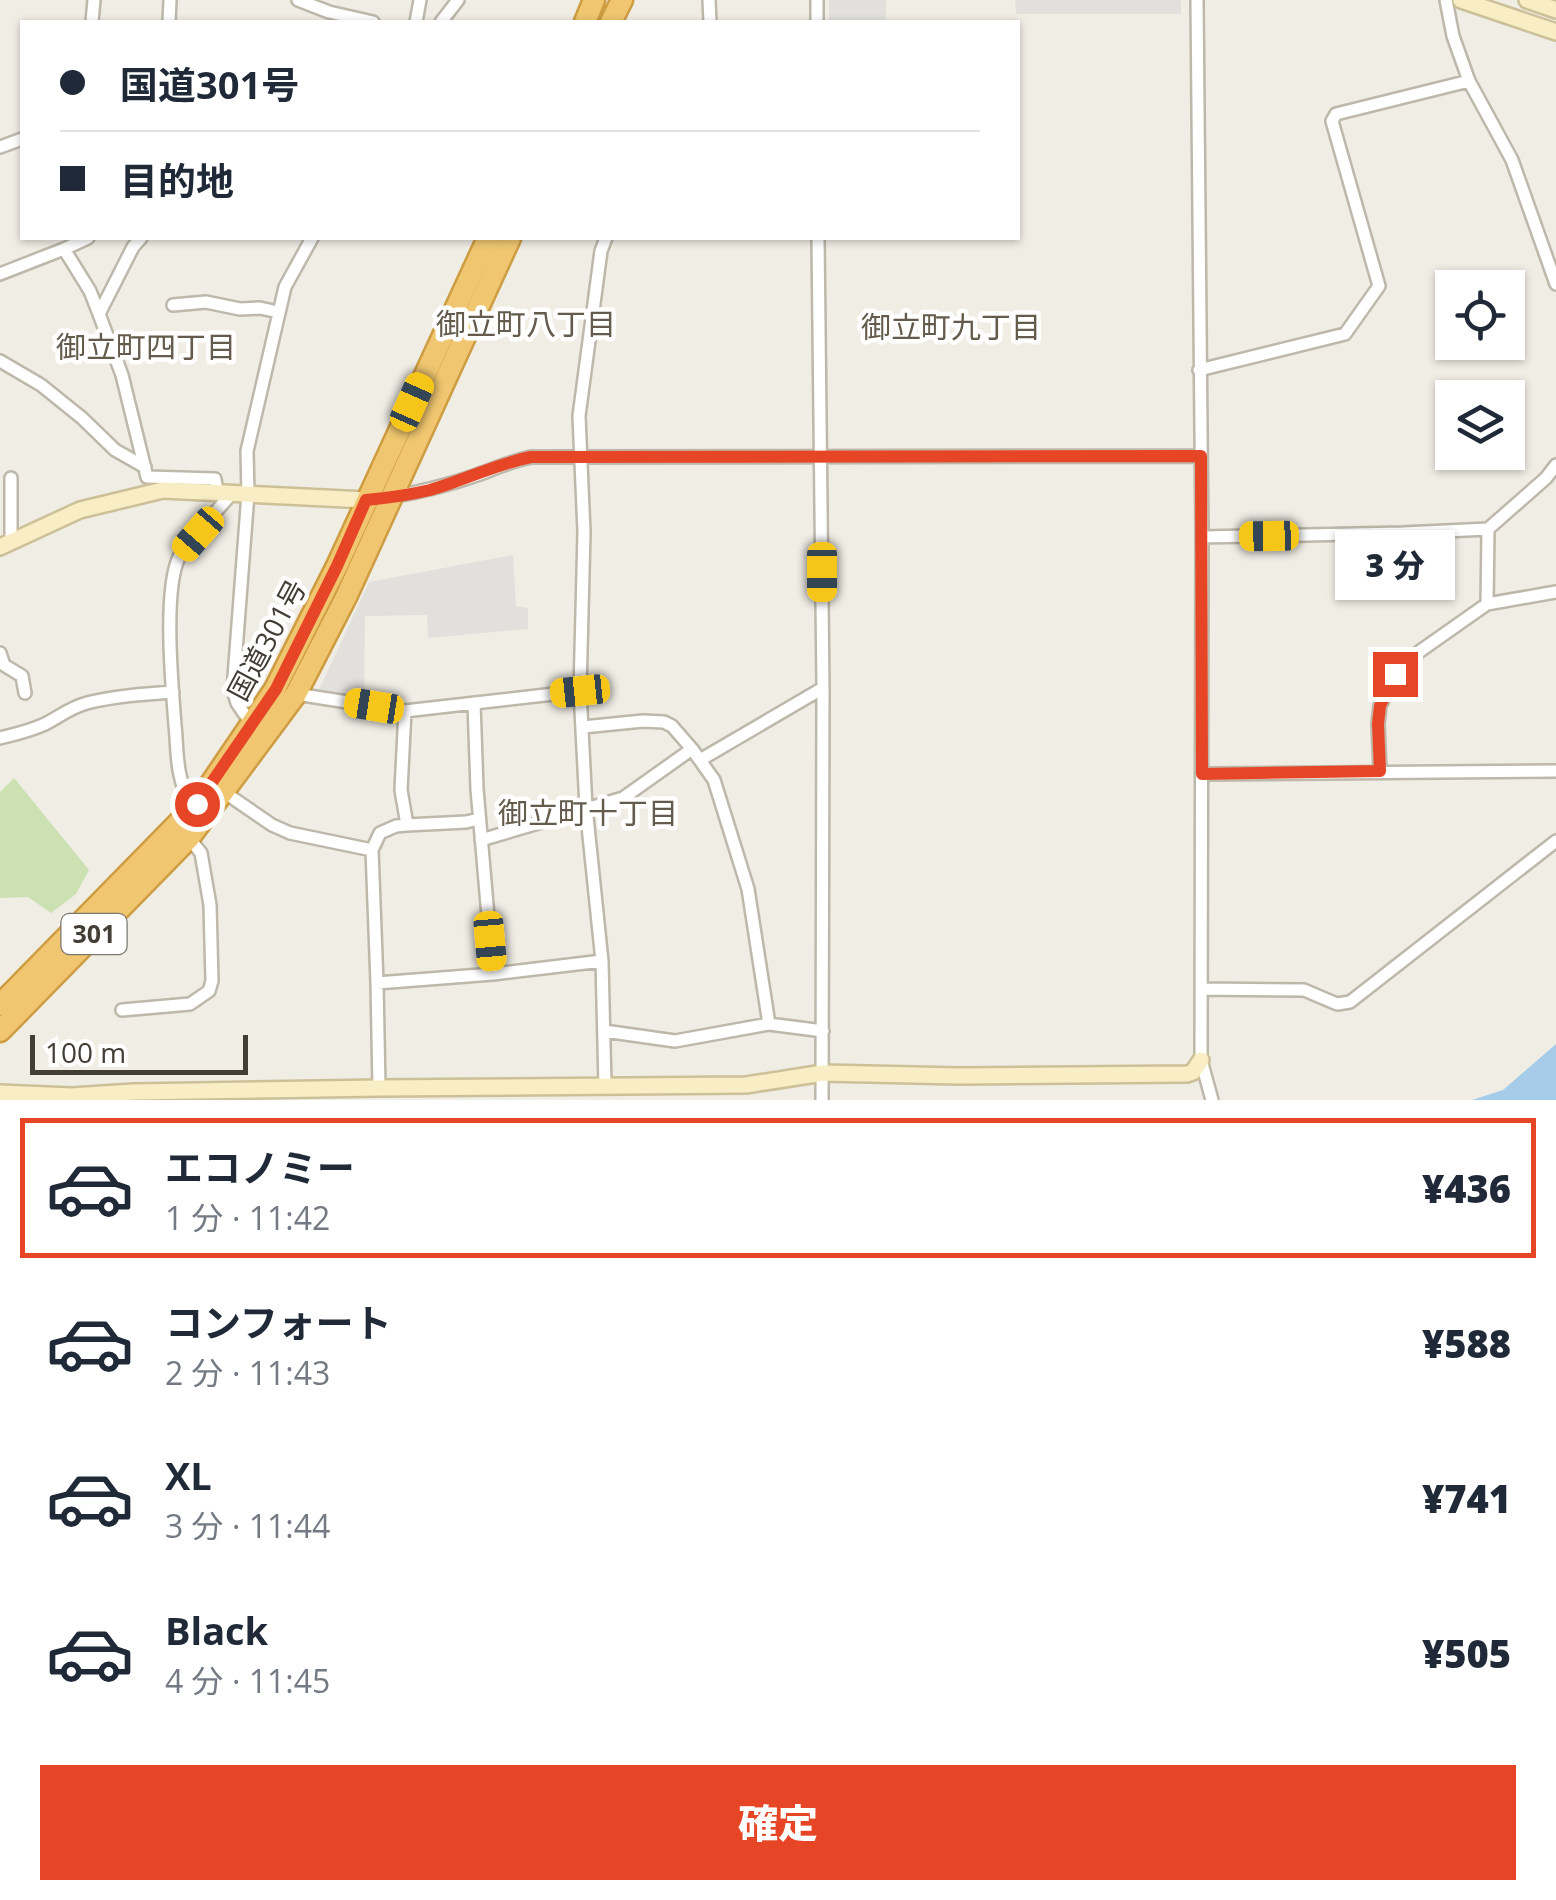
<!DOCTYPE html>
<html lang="ja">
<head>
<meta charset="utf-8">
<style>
  body { margin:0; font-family:"Open Sans","Noto Sans JP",sans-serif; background:#f2f2f3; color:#1f2937; height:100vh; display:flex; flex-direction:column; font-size:38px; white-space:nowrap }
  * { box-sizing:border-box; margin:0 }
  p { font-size:32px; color:#747a83 }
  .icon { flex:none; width:55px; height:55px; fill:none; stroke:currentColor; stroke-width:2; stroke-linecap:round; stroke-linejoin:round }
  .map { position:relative; height:1100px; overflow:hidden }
  .panel { display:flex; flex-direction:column; background:#fff; flex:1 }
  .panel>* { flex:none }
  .hud { position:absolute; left:20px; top:20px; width:1000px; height:220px; border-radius:0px; box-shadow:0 2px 8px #0004; display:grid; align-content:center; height:220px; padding:0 40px; background:#fff }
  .controls { position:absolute; left:1435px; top:270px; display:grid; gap:20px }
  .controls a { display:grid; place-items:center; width:90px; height:90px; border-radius:0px; background:#fff; box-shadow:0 2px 8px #0004; font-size:50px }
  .scale { position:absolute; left:30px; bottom:25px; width:218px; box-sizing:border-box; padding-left:10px; border:5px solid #423d35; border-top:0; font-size:28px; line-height:35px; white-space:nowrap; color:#423d35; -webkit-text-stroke:8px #fff; paint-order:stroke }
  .end { position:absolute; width:45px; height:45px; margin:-22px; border:12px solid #e64626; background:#fff; box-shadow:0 0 0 5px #fff }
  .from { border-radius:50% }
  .bubble { position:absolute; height:70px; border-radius:0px; background:#fff; box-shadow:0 2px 8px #0004; font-size:32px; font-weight:800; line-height:70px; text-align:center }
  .car { position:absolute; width:30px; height:60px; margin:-30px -15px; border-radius:12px; box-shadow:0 0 8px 2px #0007; background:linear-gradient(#f5c518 24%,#345 0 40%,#f5c518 0 76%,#345 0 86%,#f5c518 0) }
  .hud b { display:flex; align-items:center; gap:35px; height:95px; font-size:38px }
  .hud b+b { border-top:2px solid #e0e1e3 }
  .hud i { width:25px; height:25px; background:#1f2937 }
  ul { padding:18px 0 0; list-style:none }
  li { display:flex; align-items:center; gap:30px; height:140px; margin:0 20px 15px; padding:0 20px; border:5px solid transparent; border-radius:0px }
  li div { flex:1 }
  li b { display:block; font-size:38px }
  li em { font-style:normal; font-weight:800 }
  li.on { border-color:#e64626 }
  li>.icon { width:90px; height:90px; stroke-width:1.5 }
  .cta { display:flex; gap:20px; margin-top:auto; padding:20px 40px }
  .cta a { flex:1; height:115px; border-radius:0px; background:#e64626; color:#fff; font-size:40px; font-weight:800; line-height:115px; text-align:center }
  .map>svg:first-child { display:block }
  .green { fill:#cbe1b1 }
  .parking { fill:#e2e0dd }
  .water { fill:#a6cce9 }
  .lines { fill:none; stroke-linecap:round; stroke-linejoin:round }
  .street-casing { stroke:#beb8ab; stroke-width:16 }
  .secondary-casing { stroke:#ccc098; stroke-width:20 }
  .highway-casing { stroke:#ce9c41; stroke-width:25 }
  .street { stroke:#fff; stroke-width:11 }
  .secondary { stroke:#f9edc6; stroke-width:15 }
  .highway { stroke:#f0c770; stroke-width:20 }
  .route { stroke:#e64626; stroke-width:12 }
  .labels { text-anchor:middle; stroke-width:9; stroke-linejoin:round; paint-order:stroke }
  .shield { fill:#fff; stroke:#7b7772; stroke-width:2.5 }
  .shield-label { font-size:25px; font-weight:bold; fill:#423d35 }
  .street-label { font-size:28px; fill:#423d35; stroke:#fff }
  .neighbourhood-label { font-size:30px; fill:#645b4d; stroke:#fff }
</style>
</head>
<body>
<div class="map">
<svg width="1556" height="1100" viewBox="0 0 1556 1100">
  <rect width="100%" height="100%" fill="#f0ede5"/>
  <path class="green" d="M14,778L89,870L76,894L51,913L28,897L0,898V792Z"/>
  <path class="parking" d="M829,0H886V22H829Z
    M1015,0H1181V14H1016Z
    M513,555L516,606L528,608V629L428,638L427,615L365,616L364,699L318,692L369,582Z"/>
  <path class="water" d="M1556,1044V1100H1472L1503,1090Z"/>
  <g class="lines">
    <g class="street-casing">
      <path id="street" d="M298,0L329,12L373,22
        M709,0L710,22
        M1197,0L1202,537L1201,1060L1212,1100
        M1446,0L1453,36L1469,81L1512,160L1556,284
        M92,22L94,0
        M169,22L170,0
        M416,22L420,0
        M441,22L458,0
        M817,22V0
        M0,147L22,139
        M141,238L133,247L99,314L122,375L147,477L215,479L217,492
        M818,238L823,688L822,1100
        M64,249L90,291L99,314
        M0,274L64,249L88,238
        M173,305L206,302L240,309L260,308L278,312
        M0,361L41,385L82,418L115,450L145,467
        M1199,370L1345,334L1379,286L1332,121L1336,114L1469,81
        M11,478V542
        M391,497C420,492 449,485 477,475C496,468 512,461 531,457L1201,456
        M1202,537L1403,533L1488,529
        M1487,604L1488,529L1546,478L1556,465
        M0,653L4,665L22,676L25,693
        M296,694L405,711L580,691
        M474,703L477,789L493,974
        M405,711L401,790L407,825L396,826L380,833L372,850L377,983L493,974L602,961
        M252,725L237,703L233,690L248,494L247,451L285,287L312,238
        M583,727L643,721L664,722L672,726L692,749L714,780L748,889L769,1024
        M0,738C16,734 30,731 45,724C59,717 71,707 87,703C115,696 144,694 173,692
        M700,760L823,688
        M1380,771L1378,724L1380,706L1395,674L1406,661L1487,604L1556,592
        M1202,774L1556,771
        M224,792L272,825L290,833L372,850
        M197,804C189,796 183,790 181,779C176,762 177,743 175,725C172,686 163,591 179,557C188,540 219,509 233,492
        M407,825L466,822L479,819
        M481,840L623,798L692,749
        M377,983L379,1088
        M1202,989L1304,990L1337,1004L1350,1002L1556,841
        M122,1010L190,1004L209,991L212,981L210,905L201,853L189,838
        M604,1031L675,1041L769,1024L823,1031
        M605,1086L602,961L586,807L580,691L584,532L579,416L601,251L606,238"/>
    </g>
    <g class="secondary-casing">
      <path id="secondary" d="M1461,0L1556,32
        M1527,0L1556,10
        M0,547L80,510L163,490L366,500
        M0,1093L71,1096L133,1092L379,1088L746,1085L823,1073L960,1076L1187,1074L1193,1072L1201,1060"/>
    </g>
    <g class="highway-casing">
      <path id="highway" d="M585,22L594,0
        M611,22L622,0
        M0,1005L197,804L275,689L337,566L488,238
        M0,1031L189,838L296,694L346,597L510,238"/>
    </g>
    <use href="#street" class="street"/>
    <use href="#secondary" class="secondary"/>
    <use href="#highway" class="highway"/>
  </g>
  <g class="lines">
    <path class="route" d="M197,804L276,689L337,566L366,500C387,498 409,495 430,490C465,480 496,464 531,457L1201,456L1202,774L1380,771L1378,724L1380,706L1395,674"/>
  </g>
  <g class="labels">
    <rect class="shield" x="61.5" y="914" width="65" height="40" rx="8"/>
    <g class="shield-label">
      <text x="94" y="943">301</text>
    </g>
    <g class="street-label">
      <text transform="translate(267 640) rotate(-62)" y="10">国道301号</text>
    </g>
    <g class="neighbourhood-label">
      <text x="526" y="335">御立町八丁目</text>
      <text x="951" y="338">御立町九丁目</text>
      <text x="146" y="358">御立町四丁目</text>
      <text x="588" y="824">御立町十丁目</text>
    </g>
  </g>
</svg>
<div class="controls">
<a><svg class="icon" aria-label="locate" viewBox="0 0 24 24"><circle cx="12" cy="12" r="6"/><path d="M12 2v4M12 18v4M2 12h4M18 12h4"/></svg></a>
<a><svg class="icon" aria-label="layers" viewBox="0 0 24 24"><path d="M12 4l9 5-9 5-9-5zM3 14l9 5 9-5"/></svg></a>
</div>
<div class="scale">100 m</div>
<i class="end from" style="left:197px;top:804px"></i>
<i class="end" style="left:1395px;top:674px"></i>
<div class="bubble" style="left:1335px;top:530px;width:120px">3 分</div>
<i class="car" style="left:412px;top:402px;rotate:24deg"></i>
<i class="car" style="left:198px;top:534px;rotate:221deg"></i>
<i class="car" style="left:1269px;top:536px;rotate:269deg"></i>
<i class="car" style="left:822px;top:572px;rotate:180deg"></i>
<i class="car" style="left:580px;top:691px;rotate:264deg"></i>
<i class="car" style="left:374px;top:706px;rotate:279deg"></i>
<i class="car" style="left:490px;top:941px;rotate:175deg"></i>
<div class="hud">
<b><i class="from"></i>国道301号</b>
<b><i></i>目的地</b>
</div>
</div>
<section class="panel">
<ul>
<li class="on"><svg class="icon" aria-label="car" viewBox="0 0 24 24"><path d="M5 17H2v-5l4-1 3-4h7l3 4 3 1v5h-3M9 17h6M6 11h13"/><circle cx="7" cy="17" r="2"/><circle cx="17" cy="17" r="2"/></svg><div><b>エコノミー</b><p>1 分 · 11:42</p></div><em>¥436</em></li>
<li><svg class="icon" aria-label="car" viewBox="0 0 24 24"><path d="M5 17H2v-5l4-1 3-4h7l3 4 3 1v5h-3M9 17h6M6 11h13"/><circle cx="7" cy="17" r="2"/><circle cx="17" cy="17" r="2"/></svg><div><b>コンフォート</b><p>2 分 · 11:43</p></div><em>¥588</em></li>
<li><svg class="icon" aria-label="car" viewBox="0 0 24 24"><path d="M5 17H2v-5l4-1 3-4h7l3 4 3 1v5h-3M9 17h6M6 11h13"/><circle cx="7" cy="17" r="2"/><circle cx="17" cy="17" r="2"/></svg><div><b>XL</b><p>3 分 · 11:44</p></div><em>¥741</em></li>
<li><svg class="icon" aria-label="car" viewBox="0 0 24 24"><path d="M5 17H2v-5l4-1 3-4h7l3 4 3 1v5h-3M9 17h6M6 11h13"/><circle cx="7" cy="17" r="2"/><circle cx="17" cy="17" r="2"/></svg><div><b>Black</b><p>4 分 · 11:45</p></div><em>¥505</em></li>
</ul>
<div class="cta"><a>確定</a></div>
</section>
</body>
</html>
